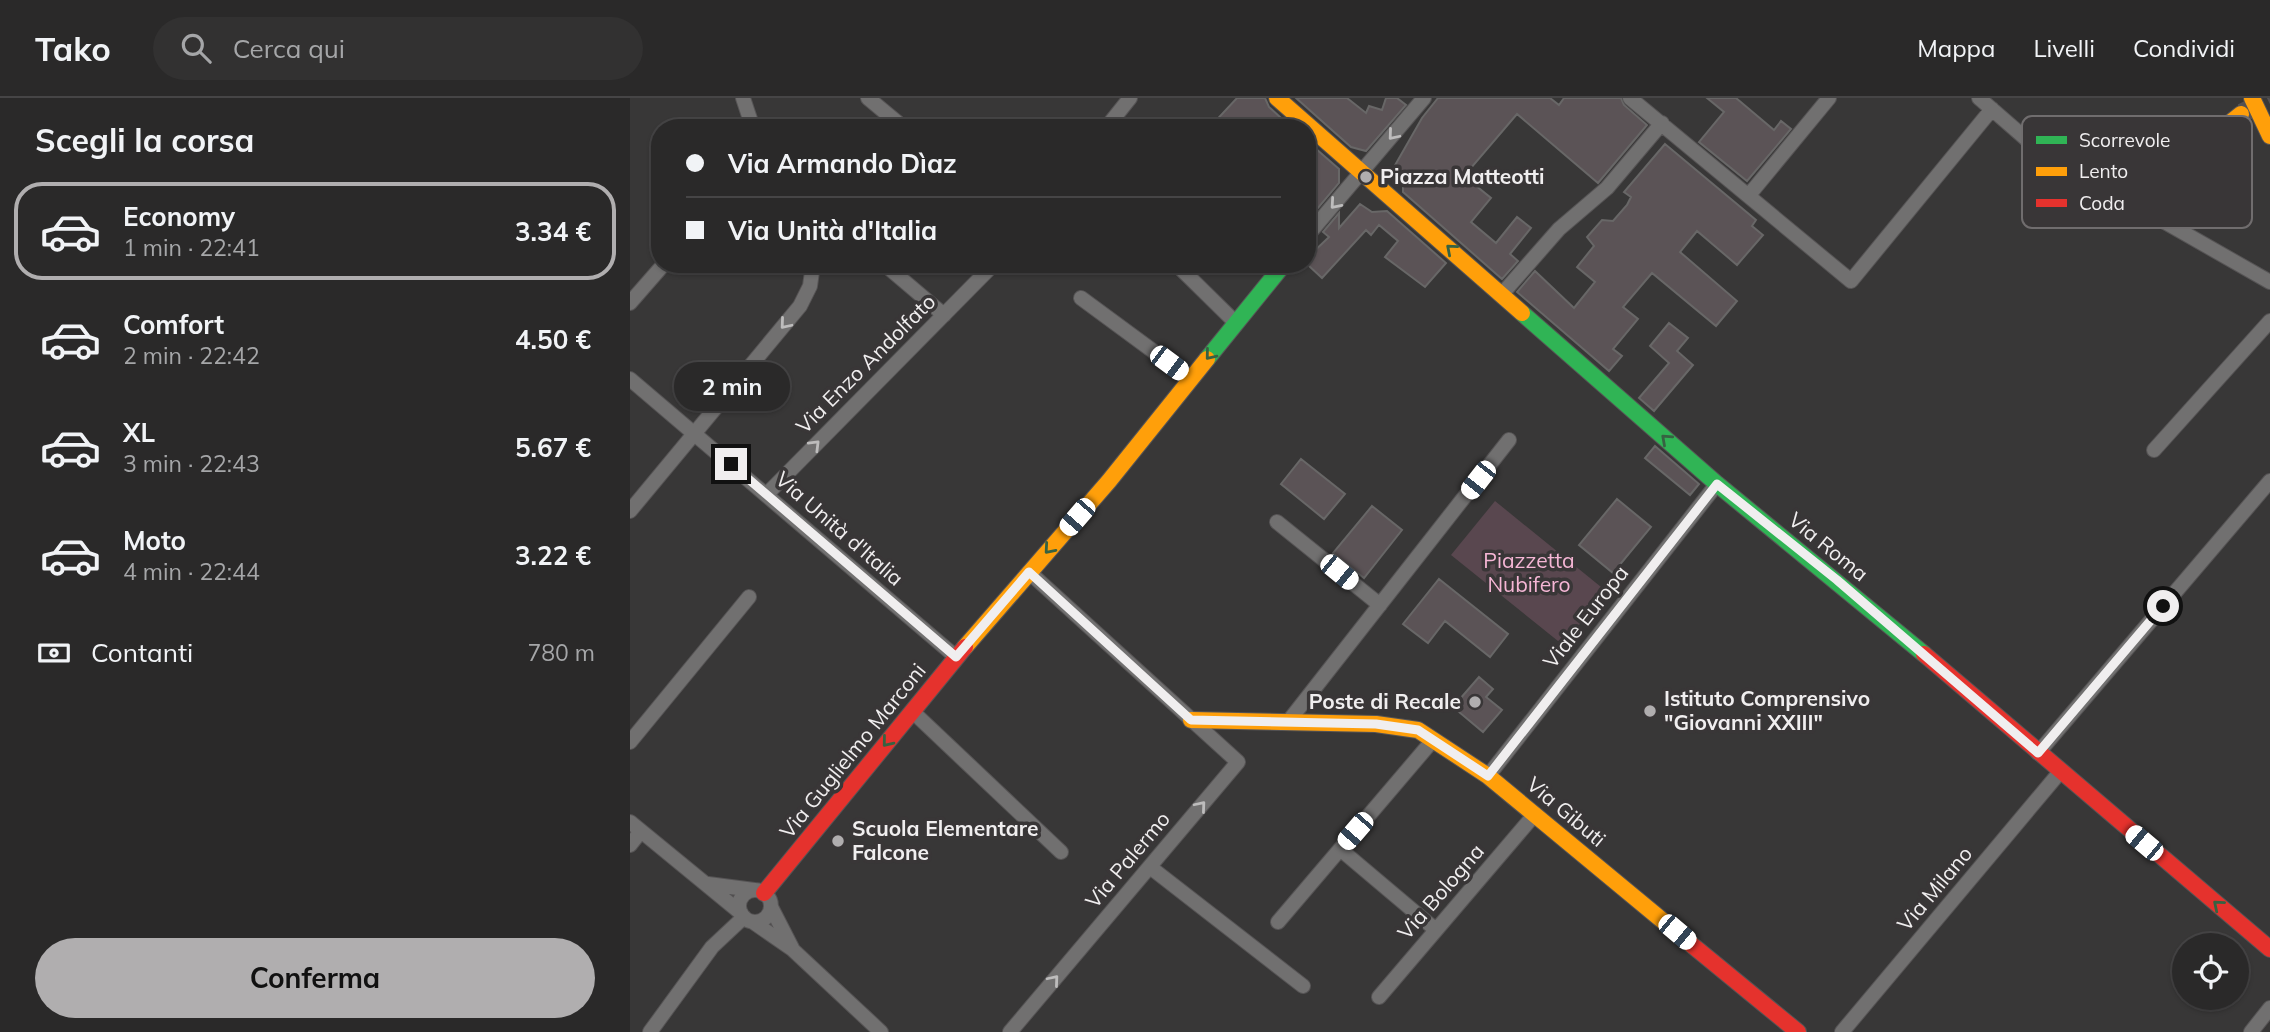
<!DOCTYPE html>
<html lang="it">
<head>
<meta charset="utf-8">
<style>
  body { margin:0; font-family:Mulish,sans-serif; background:#323131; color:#f1f3f6; height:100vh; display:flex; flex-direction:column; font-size:26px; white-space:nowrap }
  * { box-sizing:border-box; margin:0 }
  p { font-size:23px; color:#a5a6a8 }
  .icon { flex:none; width:38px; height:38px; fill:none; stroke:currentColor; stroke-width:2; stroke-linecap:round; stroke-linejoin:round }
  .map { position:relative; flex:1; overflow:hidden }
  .details { display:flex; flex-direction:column; background:#2a2929; width:630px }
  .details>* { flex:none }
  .banner { position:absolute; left:21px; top:21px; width:665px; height:154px; border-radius:28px; box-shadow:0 2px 5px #0004,0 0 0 2px #464546; display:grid; align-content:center; height:154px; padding:0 35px; background:#2a2929 }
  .controls { position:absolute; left:1542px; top:835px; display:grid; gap:14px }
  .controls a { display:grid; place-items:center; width:77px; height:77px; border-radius:50%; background:#2a2929; box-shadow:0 2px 5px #0004,0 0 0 2px #464546; font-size:35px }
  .end { position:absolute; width:32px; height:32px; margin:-16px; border:9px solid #f0eeef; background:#111; box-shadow:0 0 0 4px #111 }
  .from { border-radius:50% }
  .bubble { position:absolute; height:49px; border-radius:24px; background:#2a2929; box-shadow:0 2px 5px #0004,0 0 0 2px #464546; font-size:23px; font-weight:700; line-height:49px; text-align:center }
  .car { position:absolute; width:21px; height:42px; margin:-21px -10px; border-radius:9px; box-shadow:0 0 5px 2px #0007; background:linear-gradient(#fff 24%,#345 0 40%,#fff 0 76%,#345 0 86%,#fff 0) }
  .banner b { display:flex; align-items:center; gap:24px; height:66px; font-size:26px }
  .banner b+b { border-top:2px solid #464546 }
  .banner i { width:18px; height:18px; background:#f1f3f6 }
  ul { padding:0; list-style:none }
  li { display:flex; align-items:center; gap:21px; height:98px; margin:0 14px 10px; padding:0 21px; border:4px solid transparent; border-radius:28px }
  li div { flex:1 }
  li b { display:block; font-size:26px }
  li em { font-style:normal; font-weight:700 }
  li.selected { border-color:#b0aeaf }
  li>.icon { width:63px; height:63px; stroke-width:1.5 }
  h2 { padding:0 35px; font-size:32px; line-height:84px }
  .pay { display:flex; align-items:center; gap:18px; height:77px; padding:0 35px; font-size:26px }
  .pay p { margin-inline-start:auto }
  .button { display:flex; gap:14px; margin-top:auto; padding:14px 35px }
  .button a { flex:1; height:80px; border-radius:42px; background:#b0aeaf; color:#111; font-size:28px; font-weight:700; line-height:80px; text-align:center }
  header { display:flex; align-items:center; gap:42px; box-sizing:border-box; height:98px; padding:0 35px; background:#2a2929; border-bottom:2px solid #464546 }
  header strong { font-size:33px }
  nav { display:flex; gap:38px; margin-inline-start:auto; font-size:24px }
  .search { width:490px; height:63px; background:#323131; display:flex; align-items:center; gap:18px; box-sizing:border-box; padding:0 24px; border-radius:38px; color:#a5a6a8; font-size:26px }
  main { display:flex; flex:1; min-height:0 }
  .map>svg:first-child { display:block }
  .green { fill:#59474f }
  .building { fill:#5b5356; stroke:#686767; stroke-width:2 }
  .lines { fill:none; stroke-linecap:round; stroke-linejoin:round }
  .secondary-tunnel { stroke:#545253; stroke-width:19; stroke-dasharray:19 10; stroke-linecap:butt }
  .street-casing { stroke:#565455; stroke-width:16 }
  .fast-casing { stroke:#565455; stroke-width:18 }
  .slow-casing { stroke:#565455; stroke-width:18 }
  .jam-casing { stroke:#565455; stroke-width:18 }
  .street { stroke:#717070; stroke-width:14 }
  .fast { stroke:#30b455; stroke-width:16 }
  .slow { stroke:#ff9f0a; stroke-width:16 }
  .jam { stroke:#e5322d; stroke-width:16 }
  .oneway { stroke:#bdbcbc }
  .oneway2 { stroke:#366242 }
  .route { stroke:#f0eeef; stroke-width:9 }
  .poi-dot { fill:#b0aeaf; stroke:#393637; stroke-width:2.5 }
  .labels { text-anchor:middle; stroke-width:7; stroke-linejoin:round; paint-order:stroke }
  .poi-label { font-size:21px; font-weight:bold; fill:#f0eeef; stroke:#393637; text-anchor:start }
  .street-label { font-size:21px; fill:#f0eeef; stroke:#393637 }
  .park-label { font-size:21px; fill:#f5b6d5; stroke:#393637 }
  .key { fill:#393637; stroke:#706d6e; stroke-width:2 }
  .key-label { font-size:19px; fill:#f0eeef }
</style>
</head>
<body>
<header>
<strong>Tako</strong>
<div class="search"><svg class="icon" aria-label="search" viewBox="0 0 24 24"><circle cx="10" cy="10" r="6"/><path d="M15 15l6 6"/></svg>Cerca qui</div>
<nav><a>Mappa</a><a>Livelli</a><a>Condividi</a></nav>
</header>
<main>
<section class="details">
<h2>Scegli la corsa</h2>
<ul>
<li class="selected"><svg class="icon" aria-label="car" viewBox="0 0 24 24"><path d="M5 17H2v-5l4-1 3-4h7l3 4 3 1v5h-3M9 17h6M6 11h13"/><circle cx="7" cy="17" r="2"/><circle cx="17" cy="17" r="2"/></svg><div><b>Economy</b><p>1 min · 22:41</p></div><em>3.34 €</em></li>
<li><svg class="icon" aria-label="car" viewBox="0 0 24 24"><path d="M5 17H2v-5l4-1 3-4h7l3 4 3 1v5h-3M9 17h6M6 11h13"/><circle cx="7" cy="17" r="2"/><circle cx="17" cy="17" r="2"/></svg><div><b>Comfort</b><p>2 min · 22:42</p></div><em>4.50 €</em></li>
<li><svg class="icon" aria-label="car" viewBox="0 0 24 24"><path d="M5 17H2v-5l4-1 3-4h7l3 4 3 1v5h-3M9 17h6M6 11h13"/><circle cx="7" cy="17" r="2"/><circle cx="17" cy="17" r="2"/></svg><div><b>XL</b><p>3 min · 22:43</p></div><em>5.67 €</em></li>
<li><svg class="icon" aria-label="car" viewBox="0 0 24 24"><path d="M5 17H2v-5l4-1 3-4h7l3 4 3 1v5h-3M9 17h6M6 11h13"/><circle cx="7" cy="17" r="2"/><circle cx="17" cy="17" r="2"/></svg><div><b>Moto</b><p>4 min · 22:44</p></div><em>3.22 €</em></li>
</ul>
<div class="pay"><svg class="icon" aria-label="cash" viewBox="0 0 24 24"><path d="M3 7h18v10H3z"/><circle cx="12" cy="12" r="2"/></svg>Contanti<p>780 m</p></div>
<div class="button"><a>Conferma</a></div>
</section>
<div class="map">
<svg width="1640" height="934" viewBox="0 0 1640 934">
  <rect width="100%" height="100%" fill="#383737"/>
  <path class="green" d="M865,403L976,493L933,547L821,457Z"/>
  <path class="building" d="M607,0H635L639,9L662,30H646L638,22L631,30H579Z
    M666,0H717L736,15L739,8L752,12L756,0H767L776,7L736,53L721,49Z
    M808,0H920L929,7L934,0H991L994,7L1017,27L968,85L887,16L834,78L861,100L841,124L866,145L887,119L901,130L880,156L888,163L872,181L773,94V83L764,69L792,20Z
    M1077,0H1106L1144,32L1151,23L1161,31L1117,83L1069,44L1094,14Z
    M677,43L709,71V85L677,123V106L682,100L677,96Z
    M1035,46L1126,122L1122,128L1133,137L1107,167L1067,133L1050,154L1107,203L1086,228L1022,175L993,209L1008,221L983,251L992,258L979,273L887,194L905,173L944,210L965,184L947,169L964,148L957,139L972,122L983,123L997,107L1001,99L994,94Z
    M730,106L742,114L757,113L816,165L795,189L755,159L768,143L749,127L741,137L736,132L692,180L677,166V160L699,139L693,134L709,115V130Z
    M1039,225L1058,240L1047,253L1063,267L1024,313L1009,300L1039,265L1020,248Z
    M1025,348L1069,386L1060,397L1015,360Z
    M671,361L715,396L694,421L651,386Z
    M987,401L1021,429L983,475L949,447Z
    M742,408L772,432L734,480L703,455Z
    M809,481L878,536L860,559L815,523L798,545L773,526Z
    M849,579L863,591L856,599L872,612L853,634L823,609Z"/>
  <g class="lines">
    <path class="secondary-tunnel" d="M1612,15L1640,1"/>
    <g class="street-casing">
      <path id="street" d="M113,0L123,30
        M238,0L274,30
        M1000,0L1221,183L1362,11
        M1349,0L1410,53L1461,86L1519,115L1640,184
        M476,30L500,0
        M1119,97L1199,0
        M677,138L794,0
        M254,166L314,217
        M546,166L606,225
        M872,196L929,131L977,90L1032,25
        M451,200L561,281
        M0,205L34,166
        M0,281L326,559
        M1524,352L1640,223
        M137,396L364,166
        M0,413L170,208L180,188L183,166
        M647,424L750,507
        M282,613L431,754
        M658,624L879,342
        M0,644L119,499
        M1408,655L1640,383
        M858,678L1087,386
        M0,724L111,815
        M0,747L11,733
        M710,751L806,832
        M520,769L673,888
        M78,786L124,792
        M109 808a16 16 0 1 1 32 0a16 16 0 1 1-32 0Z
        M141,809L162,850
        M123,824L162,851L251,934
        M648,824L803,642
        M749,899L905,716
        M20,934L82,849L114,819
        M380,934L608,664L399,474
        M1212,934L1430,674
        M1621,934L1640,910"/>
    </g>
    <g class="fast-casing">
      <path id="fast" d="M892,215L1087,386L1294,556
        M577,261L654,166"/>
    </g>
    <g class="slow-casing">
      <path id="slow" d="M647,0L892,215
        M1622,0L1640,38
        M1519,115L1571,48L1611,16
        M335,549L479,383L577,261
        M561,622L746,626L788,632L858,678L1062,847"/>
    </g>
    <g class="jam-casing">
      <path id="jam" d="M1294,556L1640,851
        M134,795L335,549
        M1062,847L1168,934"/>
    </g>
    <use href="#street" class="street"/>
    <use href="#fast" class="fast"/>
    <use href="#slow" class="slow"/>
    <use href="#jam" class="jam"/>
  </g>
  <defs><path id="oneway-chevron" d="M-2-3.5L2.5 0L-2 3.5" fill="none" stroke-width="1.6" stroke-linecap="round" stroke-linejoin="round" transform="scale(1.75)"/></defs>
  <g class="oneway">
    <use href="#oneway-chevron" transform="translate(763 37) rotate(130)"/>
    <use href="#oneway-chevron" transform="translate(705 106) rotate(131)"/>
    <use href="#oneway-chevron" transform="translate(155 226) rotate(130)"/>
    <use href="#oneway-chevron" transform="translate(185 347) rotate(-45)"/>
    <use href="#oneway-chevron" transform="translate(571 708) rotate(-50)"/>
    <use href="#oneway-chevron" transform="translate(424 882) rotate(-50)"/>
  </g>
  <g class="oneway2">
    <use href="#oneway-chevron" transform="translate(821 151) rotate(-139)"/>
    <use href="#oneway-chevron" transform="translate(580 257) rotate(129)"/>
    <use href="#oneway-chevron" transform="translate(1036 341) rotate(-138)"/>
    <use href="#oneway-chevron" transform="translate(419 451) rotate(131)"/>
    <use href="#oneway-chevron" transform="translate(257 644) rotate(129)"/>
    <use href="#oneway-chevron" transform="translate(1588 807) rotate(-140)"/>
  </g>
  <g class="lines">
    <path class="route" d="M101,366L326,559L399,474L561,622L746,626L788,632L858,678L1087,386L1207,482L1408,655L1533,508"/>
  </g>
  <g class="poi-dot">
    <circle cx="736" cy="79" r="7"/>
    <circle cx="845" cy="604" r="7"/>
    <circle cx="1020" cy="613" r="7"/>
    <circle cx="208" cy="743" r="7"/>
  </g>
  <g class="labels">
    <g class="poi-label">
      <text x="750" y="86">Piazza Matteotti</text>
      <text x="1034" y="608">Istituto Comprensivo<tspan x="1034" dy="24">"Giovanni XXIII"</tspan></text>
      <text x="831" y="611" text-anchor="end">Poste di Recale</text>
      <text x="222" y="738">Scuola Elementare<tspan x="222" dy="24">Falcone</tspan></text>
    </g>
    <g class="street-label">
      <text transform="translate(236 266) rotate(-45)" y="7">Via Enzo Andolfato</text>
      <text transform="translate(209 431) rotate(41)" y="7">Via Unità d'Italia</text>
      <text transform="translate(1198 449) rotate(39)" y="7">Via Roma</text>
      <text transform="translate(956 519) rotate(-52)" y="7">Viale Europa</text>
      <text transform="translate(223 653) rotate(-51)" y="7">Via Guglielmo Marconi</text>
      <text transform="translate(936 714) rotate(40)" y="7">Via Gibuti</text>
      <text transform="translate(498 762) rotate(-50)" y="7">Via Palermo</text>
      <text transform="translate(1305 791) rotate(-50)" y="7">Via Milano</text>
      <text transform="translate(811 794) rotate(-49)" y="7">Via Bologna</text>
    </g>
    <g class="park-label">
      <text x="899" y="470">Piazzetta<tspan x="899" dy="24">Nubifero</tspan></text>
    </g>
  </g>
  <rect x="1392" y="18" width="230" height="112" rx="10" class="key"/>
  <rect x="1406" y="38" width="31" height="8" fill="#30b455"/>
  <rect x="1406" y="69" width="31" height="9" fill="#ff9f0a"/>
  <rect x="1406" y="101" width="31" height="8" fill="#e5322d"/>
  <g class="key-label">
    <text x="1449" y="49">Scorrevole</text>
    <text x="1449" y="80">Lento</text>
    <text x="1449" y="112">Coda</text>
  </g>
</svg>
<div class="controls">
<a><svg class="icon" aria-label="locate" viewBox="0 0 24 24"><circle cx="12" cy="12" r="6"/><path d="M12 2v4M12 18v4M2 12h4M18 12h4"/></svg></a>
</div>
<i class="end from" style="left:1533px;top:508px"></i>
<i class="end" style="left:101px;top:366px"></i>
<div class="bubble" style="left:44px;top:264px;width:116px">2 min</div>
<i class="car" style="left:539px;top:265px;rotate:127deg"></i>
<i class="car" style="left:848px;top:382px;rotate:218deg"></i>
<i class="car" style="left:447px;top:419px;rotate:221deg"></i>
<i class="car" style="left:709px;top:474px;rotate:129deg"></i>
<i class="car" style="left:725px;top:733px;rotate:221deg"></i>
<i class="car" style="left:1514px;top:745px;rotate:310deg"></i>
<i class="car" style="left:1047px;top:834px;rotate:130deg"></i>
<div class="banner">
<b><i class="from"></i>Via Armando Dìaz</b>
<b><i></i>Via Unità d'Italia</b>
</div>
</div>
</main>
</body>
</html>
